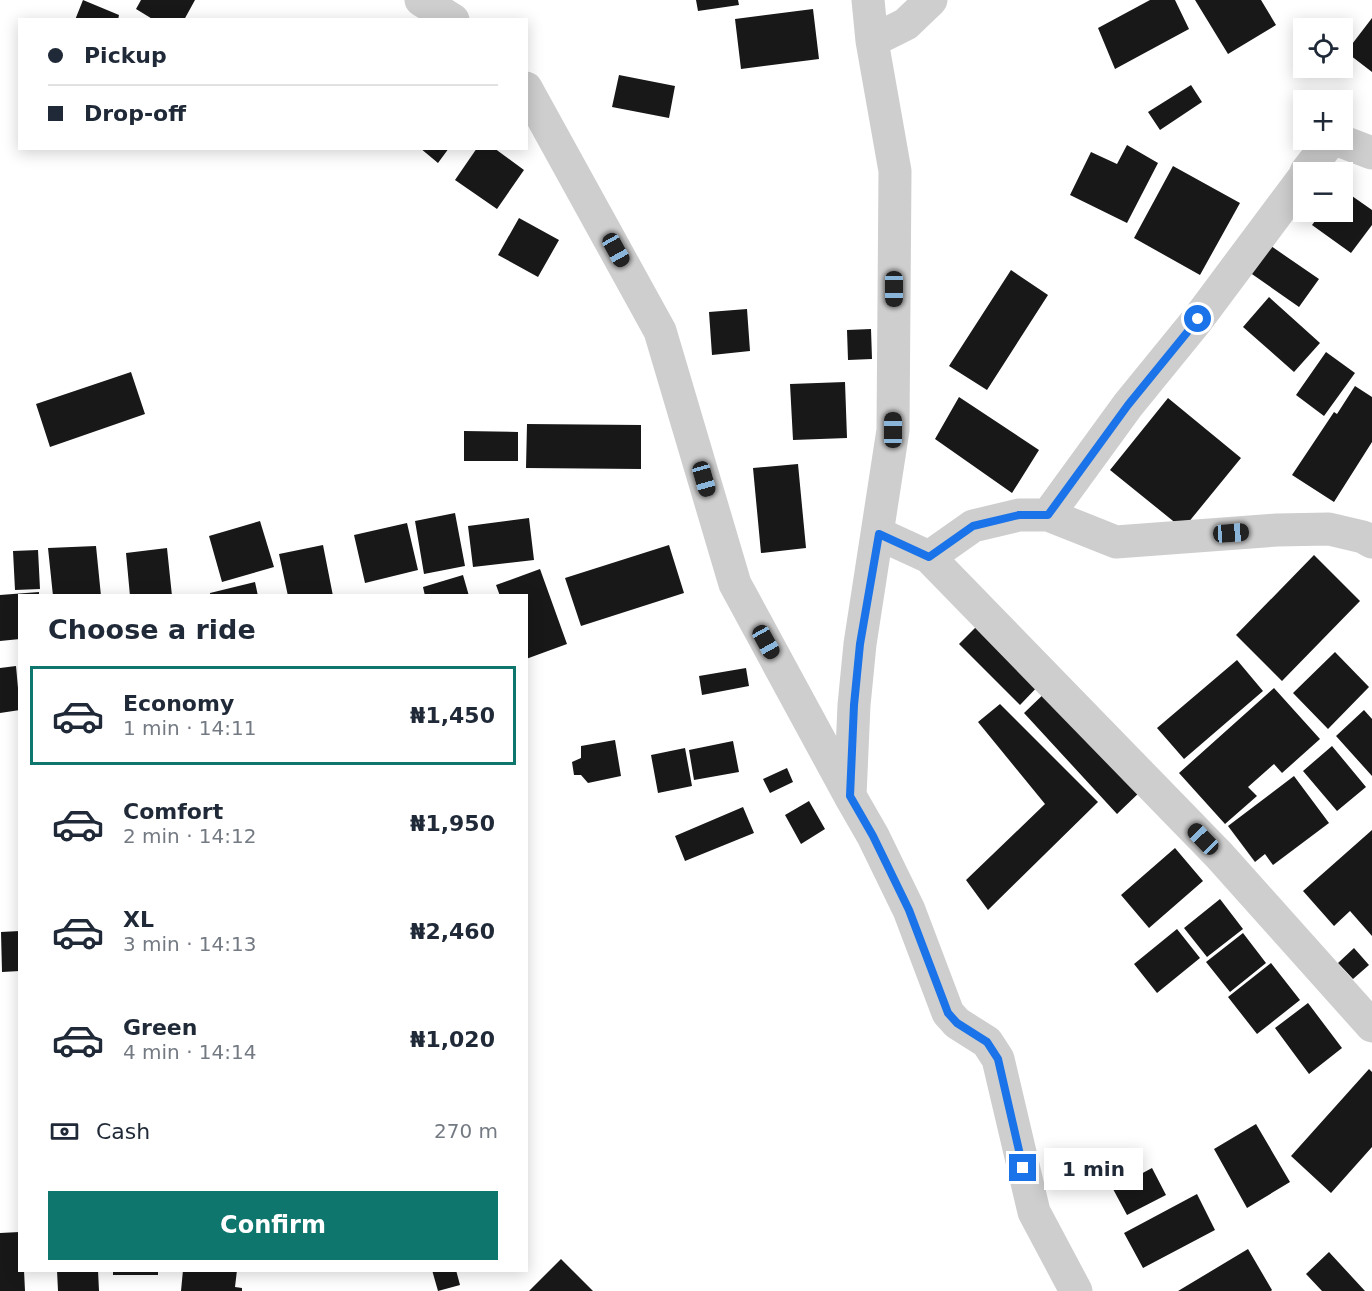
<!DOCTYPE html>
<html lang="en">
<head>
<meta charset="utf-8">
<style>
  body { margin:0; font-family:"DejaVu Sans",sans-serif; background:#f2f2f3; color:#1f2937; height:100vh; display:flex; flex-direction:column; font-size:22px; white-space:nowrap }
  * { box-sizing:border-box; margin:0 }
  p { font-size:20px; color:#747a83 }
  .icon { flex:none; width:33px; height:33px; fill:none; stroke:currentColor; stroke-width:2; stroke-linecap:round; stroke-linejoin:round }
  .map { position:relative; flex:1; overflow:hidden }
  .sheet { position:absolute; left:18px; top:594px; width:510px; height:678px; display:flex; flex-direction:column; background:#fff; border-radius:0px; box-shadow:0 3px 15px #0003 }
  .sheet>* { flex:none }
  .guide { position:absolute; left:18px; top:18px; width:510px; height:132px; border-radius:0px; box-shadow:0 3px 15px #0003; display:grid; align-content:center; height:132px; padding:0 30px; background:#fff }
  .buttons { position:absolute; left:1293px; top:18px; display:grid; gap:12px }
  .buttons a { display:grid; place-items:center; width:60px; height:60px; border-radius:0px; background:#fff; box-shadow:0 3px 15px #0003; font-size:30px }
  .end { position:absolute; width:27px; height:27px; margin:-14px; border:8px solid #1a73e8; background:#fff; box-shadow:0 0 0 3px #fff }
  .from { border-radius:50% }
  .bubble { position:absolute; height:42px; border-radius:0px; background:#fff; box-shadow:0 3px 15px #0003; font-size:20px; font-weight:700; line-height:42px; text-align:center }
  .car { position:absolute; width:18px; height:36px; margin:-18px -9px; border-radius:8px; box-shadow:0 0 4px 2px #0007; background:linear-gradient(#222 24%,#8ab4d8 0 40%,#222 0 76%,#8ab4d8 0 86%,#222 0) }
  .guide b { display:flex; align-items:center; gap:21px; height:57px; font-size:22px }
  .guide b+b { border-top:2px solid #e0e1e3 }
  .guide i { width:15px; height:15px; background:#1f2937 }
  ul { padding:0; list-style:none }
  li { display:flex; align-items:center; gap:18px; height:99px; margin:0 12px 9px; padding:0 18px; border:3px solid transparent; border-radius:0px }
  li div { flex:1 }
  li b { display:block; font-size:22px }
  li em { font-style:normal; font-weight:700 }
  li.selected { border-color:#0f766e }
  li>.icon { width:54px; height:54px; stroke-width:1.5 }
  h2 { padding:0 30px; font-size:27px; line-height:72px }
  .pay { display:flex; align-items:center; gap:15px; height:66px; padding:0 30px; font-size:22px }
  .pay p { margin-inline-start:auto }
  .primary-button { display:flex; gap:12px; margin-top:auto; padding:12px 30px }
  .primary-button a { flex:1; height:69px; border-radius:0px; background:#0f766e; color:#fff; font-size:24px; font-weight:700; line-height:69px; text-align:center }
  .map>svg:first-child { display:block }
  .building { fill:#181818 }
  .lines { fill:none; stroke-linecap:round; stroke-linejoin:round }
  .minor { stroke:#cecece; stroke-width:33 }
  .route { stroke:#1a73e8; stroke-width:8 }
</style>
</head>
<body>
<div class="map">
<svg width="1372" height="1291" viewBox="0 0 1372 1291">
  <rect width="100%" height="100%" fill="#fff"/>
  <path class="building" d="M83,0L119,15L118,20H75Z
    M141,0H195L184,20H154L136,9Z
    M696,0H738L739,5L698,11Z
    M1150,0H1175L1189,29L1115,69L1098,28Z
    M1195,0H1261L1276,25L1228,54Z
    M813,9L819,59L741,69L735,19Z
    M1372,18V72L1346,52Z
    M619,75L675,86L669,118L612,107Z
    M1191,85L1202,102L1160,130L1148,112Z
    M1127,145L1158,163L1127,223L1070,195L1091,152L1117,164Z
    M420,148H449L438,163Z
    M477,148H494L524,170L497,209L455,180Z
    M1173,166L1240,203L1200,275L1134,238Z
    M1342,189L1372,210V225L1351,253L1312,225L1322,212H1342Z
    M519,218L559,240L538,277L498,255Z
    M1268,244L1319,279L1299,307L1249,272Z
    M1011,270L1048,295L987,390L949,366Z
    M1269,297L1320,343L1294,372L1243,327Z
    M747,309L750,351L712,355L709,312Z
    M871,329L872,359L848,360L847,330Z
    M1326,352L1355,373L1324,416L1296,395Z
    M131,372L145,414L50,447L36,404Z
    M845,382L847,438L793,440L790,384Z
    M1355,386L1372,397V442L1334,502L1292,475L1334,412L1337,414Z
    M959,397L1039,450L1012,493L935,439Z
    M1168,398L1241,458L1183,529L1110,470Z
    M527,424L641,425V469L526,468Z
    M464,431L518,432V461H464Z
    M798,464L806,548L761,553L753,468Z
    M455,513L465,566L424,574L415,521Z
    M529,518L534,560L473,567L468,526Z
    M260,521L274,567L222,582L209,536Z
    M407,523L418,570L365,583L354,535Z
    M323,545L333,596H288L279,554Z
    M669,545L684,593L581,626L565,578Z
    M96,546L101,596H53L48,548Z
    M167,548L172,596H130L126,553Z
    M38,550L40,589L15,590L13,551Z
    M1314,555L1360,601L1282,681L1236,635Z
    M540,569L567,644L526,659V596H500L496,585Z
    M463,575L469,596H425L423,587Z
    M255,582L258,596H210V593Z
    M39,592V596H20V639L0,641V595Z
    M982,621L1043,681L1020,705L959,644Z
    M1335,652L1369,687L1328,729L1293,693Z
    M1237,660L1263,691L1184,759L1157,728Z
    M16,666L20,710L0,713V668Z
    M746,668L749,686L702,695L699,676Z
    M1050,688L1143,789L1117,814L1024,713Z
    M1274,688L1320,739L1282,773L1274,764L1248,787L1257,796L1225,824L1179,773Z
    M1000,704L1098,802L988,910L966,880L1045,804L978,722Z
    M1364,710L1372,719V776L1336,736Z
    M615,740L621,776L588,783L581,775H574L572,762L581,758V746Z
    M733,741L739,772L694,780L689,750Z
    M1332,746L1366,787L1337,811L1303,771Z
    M685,748L692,786L658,793L651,755Z
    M787,768L793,782L770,793L763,779Z
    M1294,776L1329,823L1273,865L1265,854L1255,862L1228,826Z
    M809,801L825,829L801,844L785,815Z
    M743,807L754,833L685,861L675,836Z
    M1372,830V936L1350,911L1334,926L1303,891Z
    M1175,848L1203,881L1149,928L1121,895Z
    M1220,899L1243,929L1207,957L1184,928Z
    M1177,929L1200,958L1157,993L1134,964Z
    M20,931V971L2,972L1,932Z
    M1243,933L1266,963L1230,992L1206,962Z
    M1354,948L1369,965L1353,979L1338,963Z
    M1271,963L1300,1000L1257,1034L1228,997Z
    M1308,1003L1342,1048L1309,1074L1275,1028Z
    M1369,1069L1372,1072V1147L1331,1193L1291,1156Z
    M1256,1124L1290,1182L1247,1208L1214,1149Z
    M1152,1168L1166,1195L1127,1215L1113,1189Z
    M1197,1194L1215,1230L1143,1268L1124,1233Z
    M20,1232V1270H24L25,1291H0V1233Z
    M1248,1249L1272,1290L1271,1291H1178Z
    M1329,1252L1365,1291H1322L1306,1274Z
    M561,1259L593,1291H529Z
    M57,1270H98L99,1291H58Z
    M113,1270H158V1275H113Z
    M183,1270H237L235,1287L242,1288V1291H181Z
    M432,1270H456L460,1285L438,1291Z"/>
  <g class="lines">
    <path class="minor" d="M421,0L453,20
      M868,0L872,41L895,171L893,430L860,644L854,705L850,796L873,836L909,910L948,1013L957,1023L987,1042L998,1059L1034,1212L1076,1291
      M872,41L906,24L931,0
      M526,88L660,331L735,584L850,796
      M1338,140L1372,153
      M1306,172L1331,140
      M1048,515L1116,542L1277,530L1329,529L1363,537L1372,542
      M879,534L929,557L1219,855L1372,1026
      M929,557L973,526L1019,515H1048L1128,405L1198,319L1304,177"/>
  </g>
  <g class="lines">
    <path class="route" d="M1023,1168L998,1059L987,1042L957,1023L948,1013L909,910L873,836L850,796L854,705L860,644L879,534L929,557L973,526L1019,515H1048L1128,405L1198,319"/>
  </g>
</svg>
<div class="buttons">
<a><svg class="icon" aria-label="locate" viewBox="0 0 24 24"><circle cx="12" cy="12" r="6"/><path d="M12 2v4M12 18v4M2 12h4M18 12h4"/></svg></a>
<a>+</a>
<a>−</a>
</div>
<i class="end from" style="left:1198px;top:319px"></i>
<i class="end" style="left:1023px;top:1168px"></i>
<div class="bubble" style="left:1044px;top:1148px;width:99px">1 min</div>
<i class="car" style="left:616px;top:250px;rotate:151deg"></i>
<i class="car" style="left:894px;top:289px;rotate:180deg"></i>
<i class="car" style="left:893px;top:430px;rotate:0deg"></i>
<i class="car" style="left:704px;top:479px;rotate:164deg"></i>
<i class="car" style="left:1231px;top:533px;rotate:86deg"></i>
<i class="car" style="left:766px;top:642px;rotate:151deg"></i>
<i class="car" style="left:1203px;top:839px;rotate:316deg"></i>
<div class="guide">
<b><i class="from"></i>Pickup</b>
<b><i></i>Drop-off</b>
</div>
<section class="sheet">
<h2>Choose a ride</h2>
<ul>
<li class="selected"><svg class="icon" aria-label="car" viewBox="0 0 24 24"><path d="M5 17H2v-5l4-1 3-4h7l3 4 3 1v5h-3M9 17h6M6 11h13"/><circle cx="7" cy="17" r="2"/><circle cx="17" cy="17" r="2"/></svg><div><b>Economy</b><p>1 min · 14:11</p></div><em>₦1,450</em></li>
<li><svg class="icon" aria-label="car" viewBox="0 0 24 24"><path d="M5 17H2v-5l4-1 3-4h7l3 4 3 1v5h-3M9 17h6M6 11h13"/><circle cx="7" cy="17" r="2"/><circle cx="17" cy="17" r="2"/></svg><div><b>Comfort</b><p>2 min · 14:12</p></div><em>₦1,950</em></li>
<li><svg class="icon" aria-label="car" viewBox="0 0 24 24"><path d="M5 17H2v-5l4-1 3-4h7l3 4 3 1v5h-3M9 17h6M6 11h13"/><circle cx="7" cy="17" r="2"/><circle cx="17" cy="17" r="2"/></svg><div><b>XL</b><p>3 min · 14:13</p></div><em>₦2,460</em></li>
<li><svg class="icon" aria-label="car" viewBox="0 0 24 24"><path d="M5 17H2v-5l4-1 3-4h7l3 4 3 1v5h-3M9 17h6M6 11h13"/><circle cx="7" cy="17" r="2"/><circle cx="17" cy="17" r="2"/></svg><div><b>Green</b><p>4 min · 14:14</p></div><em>₦1,020</em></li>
</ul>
<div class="pay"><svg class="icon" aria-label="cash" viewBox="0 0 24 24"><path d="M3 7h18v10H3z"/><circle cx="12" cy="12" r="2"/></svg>Cash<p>270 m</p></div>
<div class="primary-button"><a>Confirm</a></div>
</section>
</div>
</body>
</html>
